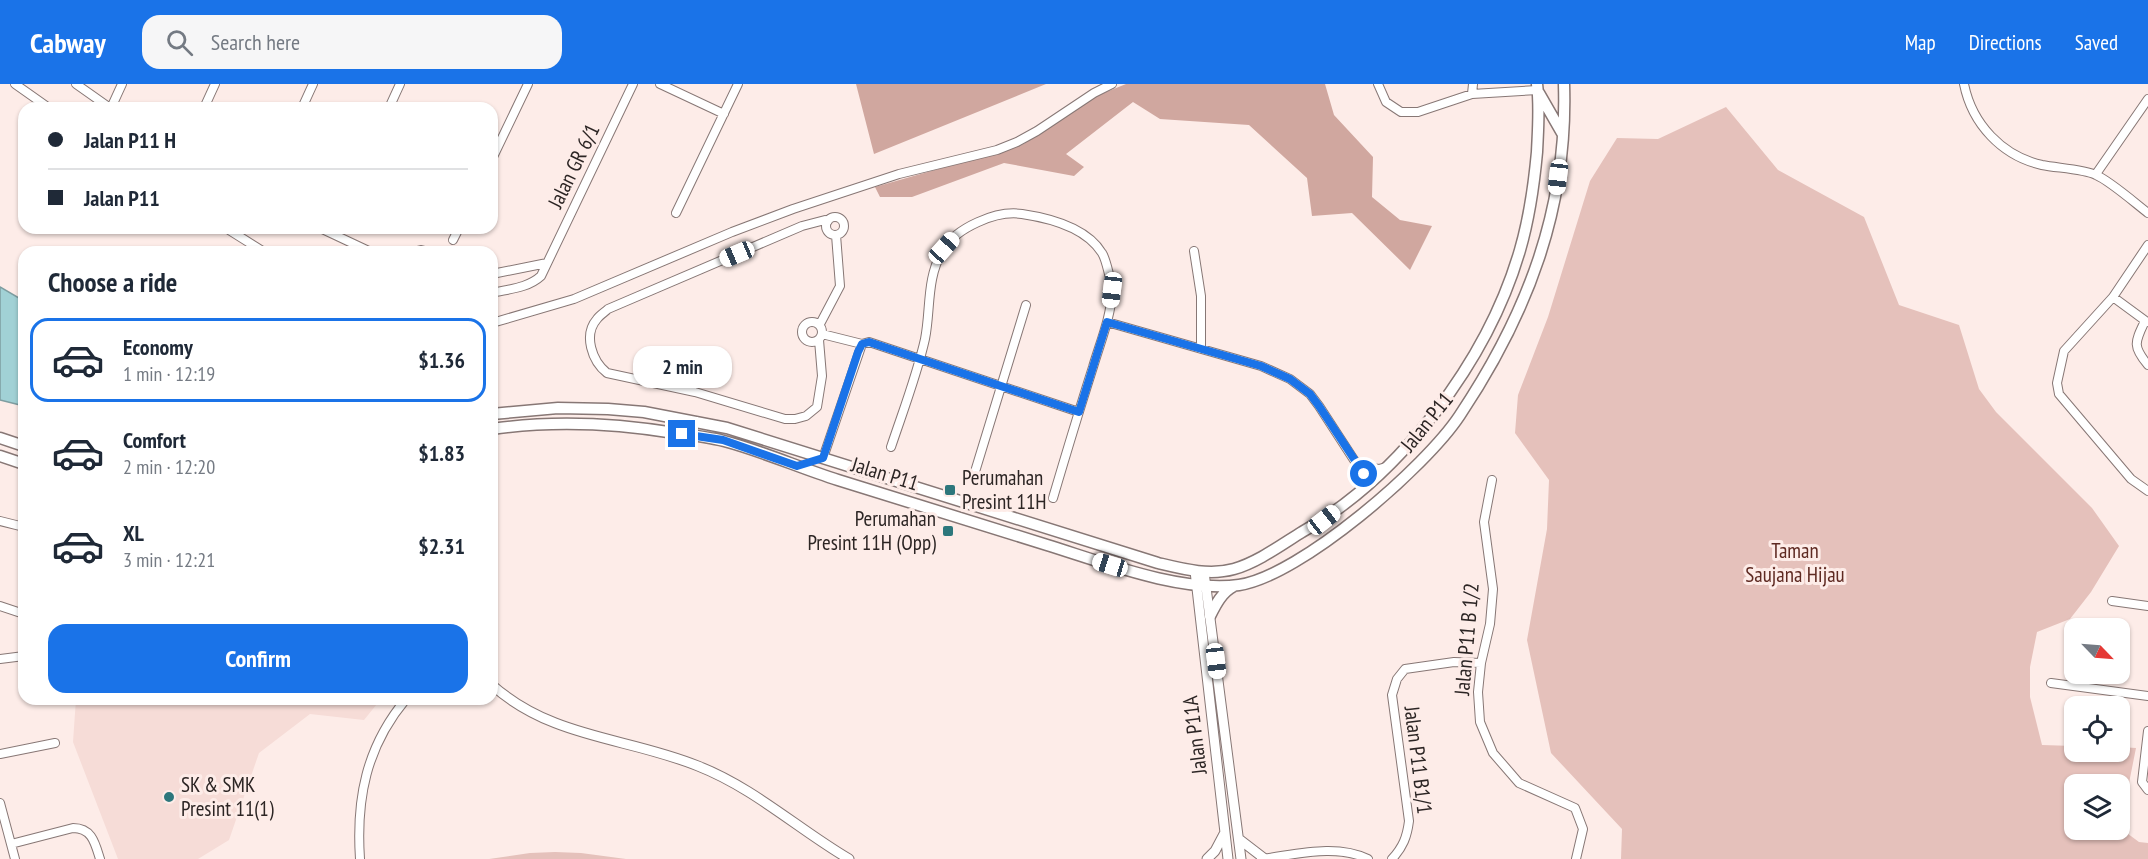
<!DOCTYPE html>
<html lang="en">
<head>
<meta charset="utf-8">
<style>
  body { margin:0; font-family:"PT Sans Narrow",sans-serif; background:#f6f6f7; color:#1f2937; height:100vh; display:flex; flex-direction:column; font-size:22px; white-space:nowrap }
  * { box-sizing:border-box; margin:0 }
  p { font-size:20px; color:#747a83 }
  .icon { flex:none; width:33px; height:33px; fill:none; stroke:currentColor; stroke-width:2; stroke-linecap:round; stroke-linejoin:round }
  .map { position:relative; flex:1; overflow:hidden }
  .side { position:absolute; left:18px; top:162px; width:480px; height:459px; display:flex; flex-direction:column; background:#fff; border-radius:18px; box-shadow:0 2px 4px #0004 }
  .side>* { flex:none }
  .banner { position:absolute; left:18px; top:18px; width:480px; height:132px; border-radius:18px; box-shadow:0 2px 4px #0004; display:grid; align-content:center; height:132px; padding:0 30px; background:#fff }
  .needle { width:39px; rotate:115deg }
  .controls { position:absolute; left:2064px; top:534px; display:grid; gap:12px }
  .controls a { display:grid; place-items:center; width:66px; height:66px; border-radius:12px; background:#fff; box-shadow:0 2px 4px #0004; font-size:30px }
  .end { position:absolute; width:27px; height:27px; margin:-14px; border:8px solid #1a73e8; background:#fff; box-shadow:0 0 0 3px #fff }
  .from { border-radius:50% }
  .bubble { position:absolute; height:42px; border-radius:18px; background:#fff; box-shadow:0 2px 4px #0004; font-size:20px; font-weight:800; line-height:42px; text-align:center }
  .car { position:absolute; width:18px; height:36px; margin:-18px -9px; border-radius:8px; box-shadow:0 0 4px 2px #0007; background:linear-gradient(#fff 24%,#345 0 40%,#fff 0 76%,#345 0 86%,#fff 0) }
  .banner b { display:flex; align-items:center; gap:21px; height:57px; font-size:22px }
  .banner b+b { border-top:2px solid #e0e1e3 }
  .banner i { width:15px; height:15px; background:#1f2937 }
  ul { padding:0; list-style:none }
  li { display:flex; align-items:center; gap:18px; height:84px; margin:0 12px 9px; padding:0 18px; border:3px solid transparent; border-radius:18px }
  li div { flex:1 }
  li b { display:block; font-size:22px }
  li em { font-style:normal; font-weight:800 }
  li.selected { border-color:#1a73e8 }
  li>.icon { width:54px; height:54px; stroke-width:1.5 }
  h2 { padding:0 30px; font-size:27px; line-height:72px }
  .button { display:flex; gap:12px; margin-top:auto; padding:12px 30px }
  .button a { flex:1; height:69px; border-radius:18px; background:#1a73e8; color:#fff; font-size:24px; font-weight:800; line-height:69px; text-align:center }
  header { display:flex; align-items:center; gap:36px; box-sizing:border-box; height:84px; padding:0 30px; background:#1a73e8; color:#fff }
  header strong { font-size:28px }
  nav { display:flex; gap:33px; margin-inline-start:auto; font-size:21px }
  .search { width:420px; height:54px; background:#f6f6f7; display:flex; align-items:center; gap:15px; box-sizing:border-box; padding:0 21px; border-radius:18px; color:#747a83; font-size:22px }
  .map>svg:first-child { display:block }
  .built { fill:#f6dcd7 }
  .green { fill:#e5c1bb; fill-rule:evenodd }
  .forest { fill:#d0a79f }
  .water { fill:#a1d1d5; stroke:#7e9da0; stroke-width:1.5 }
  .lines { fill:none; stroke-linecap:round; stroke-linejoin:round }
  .minor-casing { stroke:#877775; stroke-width:10 }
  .tertiary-casing { stroke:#877775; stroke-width:11 }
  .secondary-casing { stroke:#877775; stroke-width:13 }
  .minor { stroke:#fff; stroke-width:8 }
  .tertiary { stroke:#fff; stroke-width:9 }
  .secondary { stroke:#fff; stroke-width:10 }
  .route { stroke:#1a73e8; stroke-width:8 }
  .poi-dot { fill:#2d777c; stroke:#fdece8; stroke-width:2 }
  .labels { text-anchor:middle; stroke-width:6; stroke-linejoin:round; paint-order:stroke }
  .street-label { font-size:21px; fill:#2c2524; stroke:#fdece8 }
  .poi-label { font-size:21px; fill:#2c2524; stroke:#fdece8; text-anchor:start }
  .park-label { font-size:21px; fill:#5f2a22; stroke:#fdece8 }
</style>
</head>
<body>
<header>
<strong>Cabway</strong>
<div class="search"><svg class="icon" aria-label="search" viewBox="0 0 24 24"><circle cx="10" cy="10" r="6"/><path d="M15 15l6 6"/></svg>Search here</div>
<nav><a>Map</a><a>Directions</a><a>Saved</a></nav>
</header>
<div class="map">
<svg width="2148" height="775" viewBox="0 0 2148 775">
  <rect width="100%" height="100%" fill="#fdece8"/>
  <path class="built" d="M76,615H381L364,636L310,630L259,669L229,756L198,775H118L73,658Z"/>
  <path class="green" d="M1726,23L1778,86L1864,133L1899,221L1959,241L1979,305L1996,328L2092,424L2119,462L2091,508L2070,535L2037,548L2030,583V613L2042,661L2074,662V668H2120V663L2136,664L2120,744L2139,758L2148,759V775H1621L1622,745L1551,669L1527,556L1547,445L1549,396L1515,349L1518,311L1548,233L1590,97L1617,54L1658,55ZM2074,700H2120V746H2074Z
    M555,768L581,769L626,775H489L530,769Z"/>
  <path class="forest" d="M856,0H1046L874,70Z
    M1126,0H1325L1334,31L1373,73L1372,113L1400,136L1432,142L1410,186L1352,129L1312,132L1307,94L1249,41L1160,35L1133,18L1066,70L1084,83L1074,92L1004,79L912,113H880L875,103L1022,61L1094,13Z"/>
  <path class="water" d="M0,203L24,217V322L0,316Z"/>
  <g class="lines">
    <g class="minor-casing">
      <path id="minor" d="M15,0L49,24
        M76,0L110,24
        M660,0L724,30
        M1378,0L1386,18L1401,28H1418L1472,10L1538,6
        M1964,0C1972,40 2002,72 2042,81C2057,84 2084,85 2096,91C2110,97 2135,119 2148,129
        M1472,10L1473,0
        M111,24L122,0
        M204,24L215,0
        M302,24L313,0
        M389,24L400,0
        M492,75L528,0
        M2096,90L2148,15
        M676,129L738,0
        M826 142a9 9 0 1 1 18 0a9 9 0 1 1-18 0Z
        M226,144L264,168
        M320,144L371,168
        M453,156L459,144
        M2148,161L2113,213L2064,267L2057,299L2059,310L2131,395L2148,407
        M1194,167L1201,212V265
        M413,168L421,166L429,168
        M492,190L547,179
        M492,209C509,205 528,204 541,192L633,0
        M2113,213L2147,238
        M2145,237C2135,258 2132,262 2148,281
        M1107,238L1261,282L1290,295L1310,310L1319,322L1358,382C1364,391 1365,396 1361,406
        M802 248a10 10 0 1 1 20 0a10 10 0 1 1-20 0Z
        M492,239L574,215L732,148L793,125L899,90L997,66L1017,58L1037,47L1094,9L1112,0
        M820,240L840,202L836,151
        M822,250L862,260L869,258L1079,328
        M819,256L822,292L817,323L806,332L795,335H785L695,308L607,289C592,277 583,251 597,235C600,231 605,228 608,225L802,142L825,136L828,137
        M891,363C903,327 917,291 925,255C931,225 926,194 943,166C956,144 996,126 1022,130C1049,134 1086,143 1102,169C1106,175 1112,201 1112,208C1111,233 1100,259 1093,283C1079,327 1066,370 1053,414
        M823,374L862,260
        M1358,382L1379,385L1386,383
        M974,391L1026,221
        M1492,396L1484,438L1493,505L1490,540L1481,579L1478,608L1480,638L1493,669L1519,699L1575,724L1583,745L1576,775
        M0,437L24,443
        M2112,517L2148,522
        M0,522L24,530
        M0,575L24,572
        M2051,599L2148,612
        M2148,647L2142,698L2148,706
        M0,670L55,659
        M0,719L15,775
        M11,760L73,744C92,744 95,759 100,775
        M360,775C356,715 366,663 406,615
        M1261,775C1295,771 1335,759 1368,775
        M1392,775C1403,763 1407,753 1409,737L1392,611L1397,595L1405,585L1454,578L1481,579"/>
    </g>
    <g class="tertiary-casing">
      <path id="tertiary" d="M1195,487L1228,775
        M1204,488L1241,775
        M492,601C553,655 627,653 698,682C754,704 798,745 849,775
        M1239,755L1265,775
        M1207,775L1215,767L1224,750"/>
    </g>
    <g class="secondary-casing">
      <path id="secondary" d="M1539,9L1562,49
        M492,330L558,324L608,325L644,328L727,344L1158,479C1183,485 1209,492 1234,485C1258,478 1281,461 1302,448C1401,392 1488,276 1520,166C1529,135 1534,101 1537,68C1538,45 1540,23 1537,0
        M492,345C553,336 614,339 675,349C691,351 708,353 724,357C762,367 800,384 838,396C907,417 977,439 1047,461C1102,478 1182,509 1239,501C1300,492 1426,383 1460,331C1528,229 1568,124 1564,0
        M0,354L24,362
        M0,372L24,380
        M1210,532C1216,520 1222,508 1234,502"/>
    </g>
    <use href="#minor" class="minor"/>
    <use href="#tertiary" class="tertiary"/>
    <use href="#secondary" class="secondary"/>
  </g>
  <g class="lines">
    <path class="route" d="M682,350L723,356L797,382L823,374L858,268L862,260L869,258L1079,328L1107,238L1261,282L1290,295L1310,310L1319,322L1364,390"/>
  </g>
  <g class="poi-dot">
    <rect x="944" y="400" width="12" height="12" rx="3"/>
    <rect x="942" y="441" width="12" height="12" rx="3"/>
    <circle cx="169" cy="713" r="6"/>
  </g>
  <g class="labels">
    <g class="street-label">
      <text transform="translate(574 82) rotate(-64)" y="7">Jalan GR 6/1</text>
      <text transform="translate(1427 338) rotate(-51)" y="7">Jalan P11</text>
      <text transform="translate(885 390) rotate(17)" y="7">Jalan P11</text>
      <text transform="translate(1467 555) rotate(-85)" y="7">Jalan P11 B 1/2</text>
      <text transform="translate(1195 651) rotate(-97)" y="7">Jalan P11A</text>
      <text transform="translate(1418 676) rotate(83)" y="7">Jalan P11 B1/1</text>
    </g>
    <g class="poi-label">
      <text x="962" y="401">Perumahan<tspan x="962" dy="24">Presint 11H</tspan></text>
      <text x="936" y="442" text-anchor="end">Perumahan<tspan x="936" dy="24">Presint 11H (Opp)</tspan></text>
      <text x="181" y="708">SK &amp; SMK<tspan x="181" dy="24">Presint 11(1)</tspan></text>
    </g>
    <g class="park-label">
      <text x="1795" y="474">Taman<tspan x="1795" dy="24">Saujana Hijau</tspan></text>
    </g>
  </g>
</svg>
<div class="controls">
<a><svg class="needle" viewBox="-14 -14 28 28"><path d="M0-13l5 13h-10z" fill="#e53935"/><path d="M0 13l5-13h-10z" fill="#747a83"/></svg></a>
<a><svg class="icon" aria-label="locate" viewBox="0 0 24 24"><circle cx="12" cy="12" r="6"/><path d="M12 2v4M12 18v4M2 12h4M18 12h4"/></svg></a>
<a><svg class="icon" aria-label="layers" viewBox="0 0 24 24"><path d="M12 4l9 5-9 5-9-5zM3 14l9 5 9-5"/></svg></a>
</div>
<i class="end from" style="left:1364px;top:390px"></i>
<i class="end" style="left:682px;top:350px"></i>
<div class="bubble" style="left:633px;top:262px;width:99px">2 min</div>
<i class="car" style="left:1558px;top:93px;rotate:187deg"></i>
<i class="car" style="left:944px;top:164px;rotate:42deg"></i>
<i class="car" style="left:737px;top:170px;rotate:247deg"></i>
<i class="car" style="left:1112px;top:206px;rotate:187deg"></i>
<i class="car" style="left:1324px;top:436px;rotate:52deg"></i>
<i class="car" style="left:1110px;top:481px;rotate:287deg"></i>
<i class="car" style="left:1216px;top:577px;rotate:173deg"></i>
<div class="banner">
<b><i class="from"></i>Jalan P11 H</b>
<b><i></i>Jalan P11</b>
</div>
<section class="side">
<h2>Choose a ride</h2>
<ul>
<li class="selected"><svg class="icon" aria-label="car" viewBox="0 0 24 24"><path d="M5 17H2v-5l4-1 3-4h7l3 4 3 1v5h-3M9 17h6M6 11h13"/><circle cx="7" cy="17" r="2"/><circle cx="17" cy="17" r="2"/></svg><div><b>Economy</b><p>1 min · 12:19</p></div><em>$1.36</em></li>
<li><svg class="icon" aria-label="car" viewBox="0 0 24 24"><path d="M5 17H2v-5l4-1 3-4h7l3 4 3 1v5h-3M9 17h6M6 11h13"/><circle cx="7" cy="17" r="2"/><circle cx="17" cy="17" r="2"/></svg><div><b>Comfort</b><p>2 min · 12:20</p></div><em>$1.83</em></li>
<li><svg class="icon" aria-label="car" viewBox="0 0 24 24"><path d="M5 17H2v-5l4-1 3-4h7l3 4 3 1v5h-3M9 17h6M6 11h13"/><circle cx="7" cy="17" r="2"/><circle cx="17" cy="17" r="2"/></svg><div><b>XL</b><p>3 min · 12:21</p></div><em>$2.31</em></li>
</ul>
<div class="button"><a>Confirm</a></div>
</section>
</div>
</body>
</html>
